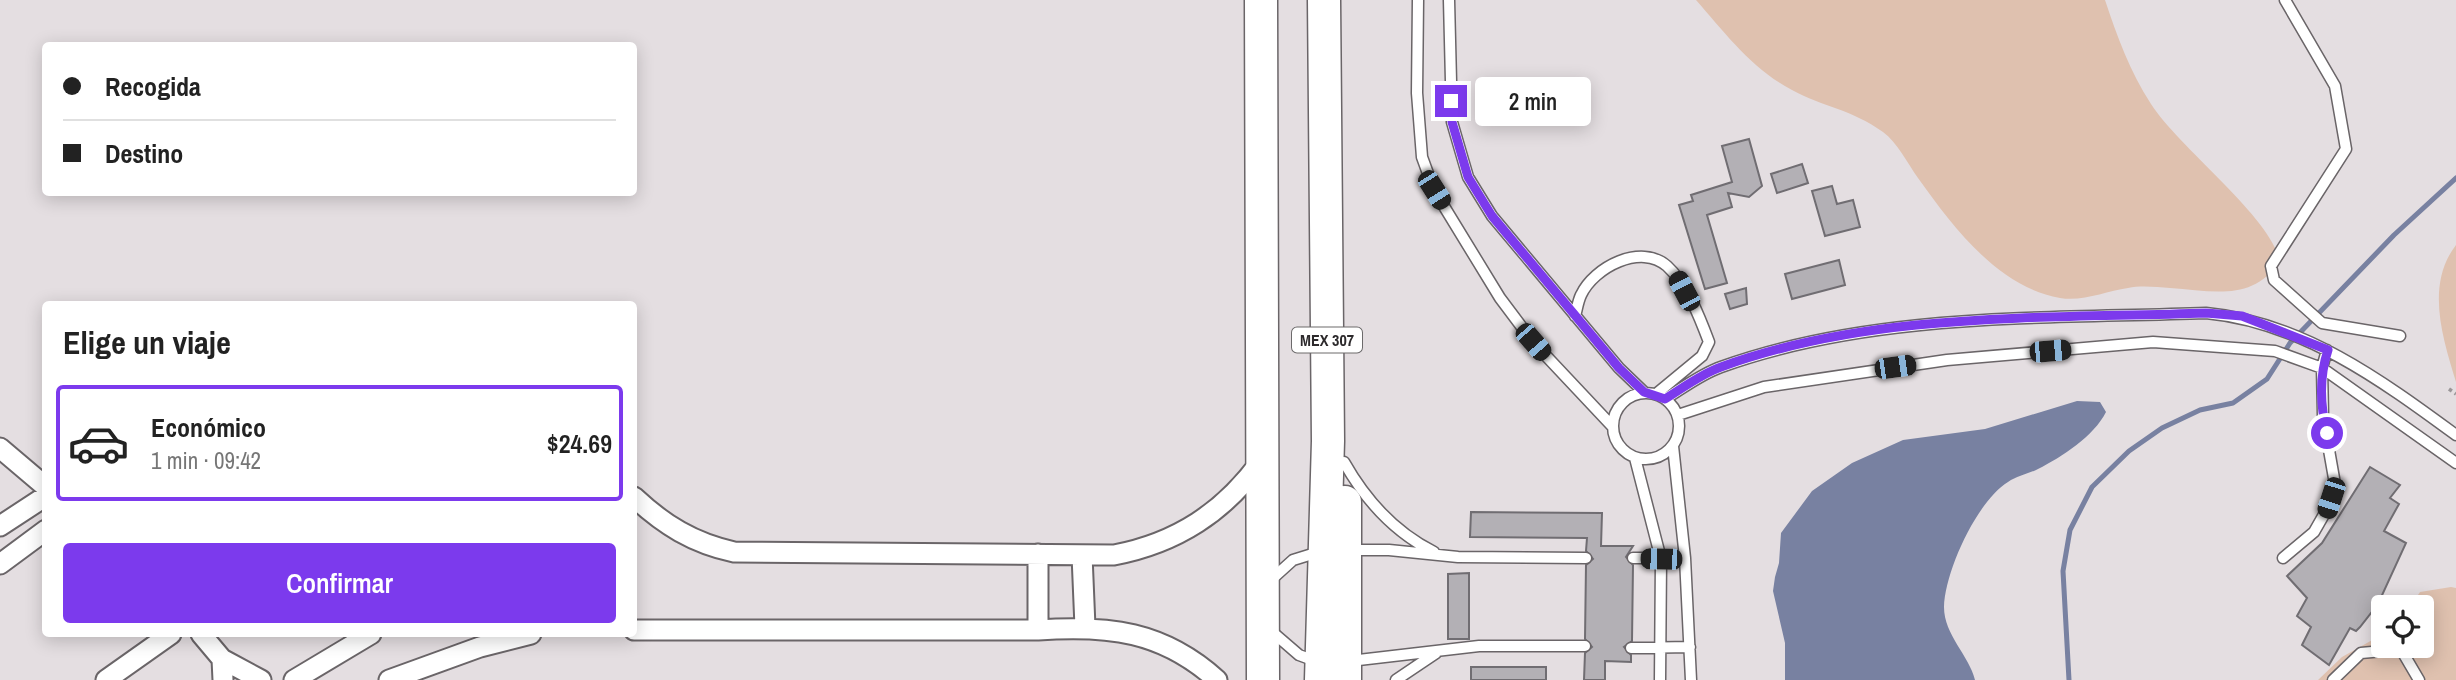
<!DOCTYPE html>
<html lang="es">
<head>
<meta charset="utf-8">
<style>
  body { margin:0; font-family:"Archivo Narrow",sans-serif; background:#f2f2f2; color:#222; height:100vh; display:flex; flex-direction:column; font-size:26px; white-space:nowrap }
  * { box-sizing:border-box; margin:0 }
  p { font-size:23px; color:#767676 }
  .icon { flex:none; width:38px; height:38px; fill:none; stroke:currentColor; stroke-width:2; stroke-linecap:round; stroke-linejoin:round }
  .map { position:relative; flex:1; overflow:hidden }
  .sheet { position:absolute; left:42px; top:301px; width:595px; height:336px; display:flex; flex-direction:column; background:#fff; border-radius:7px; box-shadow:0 4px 18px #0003 }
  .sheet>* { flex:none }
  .banner { position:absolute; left:42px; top:42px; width:595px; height:154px; border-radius:7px; box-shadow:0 4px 18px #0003; display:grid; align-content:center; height:154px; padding:0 21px; background:#fff }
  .fabs { position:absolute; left:2371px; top:595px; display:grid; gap:14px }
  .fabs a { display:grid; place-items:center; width:63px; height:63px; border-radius:7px; background:#fff; box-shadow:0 4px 18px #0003; font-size:35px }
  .end { position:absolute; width:32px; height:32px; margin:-16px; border:9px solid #7c3aed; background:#fff; box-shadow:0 0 0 4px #fff }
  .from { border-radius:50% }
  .bubble { position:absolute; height:49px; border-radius:7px; background:#fff; box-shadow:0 4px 18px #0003; font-size:23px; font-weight:600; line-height:49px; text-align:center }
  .car { position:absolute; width:21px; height:42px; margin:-21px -10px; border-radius:9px; box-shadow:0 0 5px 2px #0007; background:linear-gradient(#222 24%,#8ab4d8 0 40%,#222 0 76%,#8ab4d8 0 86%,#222 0) }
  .banner b { display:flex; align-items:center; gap:24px; height:66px; font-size:26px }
  .banner b+b { border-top:2px solid #e0e0e0 }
  .banner i { width:18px; height:18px; background:#222 }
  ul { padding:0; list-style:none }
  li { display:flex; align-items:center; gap:21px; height:116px; margin:0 14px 10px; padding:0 7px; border:4px solid transparent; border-radius:7px }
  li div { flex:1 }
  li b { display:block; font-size:26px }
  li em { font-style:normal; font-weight:600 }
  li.on { border-color:#7c3aed }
  li>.icon { width:63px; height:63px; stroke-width:1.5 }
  h2 { padding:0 21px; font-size:32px; line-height:84px }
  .button { display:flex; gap:14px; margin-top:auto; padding:14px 21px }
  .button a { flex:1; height:80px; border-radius:7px; background:#7c3aed; color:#fff; font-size:28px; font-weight:600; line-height:80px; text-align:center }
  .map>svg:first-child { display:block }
  .green { fill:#dfc1af }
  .water { fill:#7881a1 }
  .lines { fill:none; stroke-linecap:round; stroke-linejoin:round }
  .stream { stroke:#7881a1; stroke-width:5 }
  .building { fill:#b3b0b5; stroke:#706d72; stroke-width:2 }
  .service-casing { stroke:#6a6568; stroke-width:13 }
  .minor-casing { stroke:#6a6568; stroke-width:23 }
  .trunk-casing { stroke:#6a6568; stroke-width:35 }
  .path { stroke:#9b9799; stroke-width:3.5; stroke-dasharray:3.5 3.5; stroke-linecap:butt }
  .service { stroke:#fff; stroke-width:10 }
  .minor { stroke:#fff; stroke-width:19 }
  .trunk { stroke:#fff; stroke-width:32 }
  .route { stroke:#7c3aed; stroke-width:9 }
  .labels { text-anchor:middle; stroke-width:5; stroke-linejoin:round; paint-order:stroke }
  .shield { fill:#fff; stroke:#6c6a6b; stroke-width:2 }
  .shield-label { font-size:16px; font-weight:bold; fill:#2d2a2c }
</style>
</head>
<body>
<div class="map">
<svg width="2456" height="680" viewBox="0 0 2456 680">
  <rect width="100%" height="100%" fill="#e4dee1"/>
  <path class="green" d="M1696,0H2105C2117,36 2130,72 2151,104C2181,150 2269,215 2280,261C2253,302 2213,291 2170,288C2157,287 2141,285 2128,288C2106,291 2083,302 2060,298C1998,287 1953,227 1918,178C1908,164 1897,142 1883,132C1851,109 1823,107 1792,90C1752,69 1725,33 1696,0Z
    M2456,245V382C2443,339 2425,285 2456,245Z
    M2451,587L2456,588V680H2318L2342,657L2383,634L2384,646H2422V607H2410L2420,592Z"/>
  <path class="water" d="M2077,401L2100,402L2106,412C2094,436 2062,457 2038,469C2028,474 2017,476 2008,482C1977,501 1945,571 1944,607C1944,635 1969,655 1975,680H1785V643L1773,591L1775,577L1779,563L1781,533L1812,491L1852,463L1903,440L1985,429Z"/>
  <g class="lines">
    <path class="stream" d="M2069,680L2063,571L2070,530L2092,487L2129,451L2162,428L2200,410L2233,403L2267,379L2290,343L2394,235L2456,178"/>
  </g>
  <path class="building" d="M1749,139L1762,186L1749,197L1728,193L1732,207L1707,215L1727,283L1705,289L1679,205L1693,201L1691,195L1732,182L1722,146Z
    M1802,164L1808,183L1777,193L1771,174Z
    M1832,186L1837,204L1853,200L1860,227L1825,236L1812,191Z
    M1839,260L1845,285L1792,299L1785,274Z
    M1746,288L1747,304L1730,309L1725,294Z
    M2370,467L2400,485L2390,498L2399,504L2384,531L2406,543L2378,604L2360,627L2356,631L2350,628L2329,665L2302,645L2311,627L2297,616L2307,598L2287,576L2322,543Z
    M1471,512L1602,513L1601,546H1633L1626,557L1633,565L1632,641L1624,647L1631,655V662L1605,661V680H1584L1585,653L1592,647L1585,639L1586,565L1593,559L1586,551L1587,538L1470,537Z
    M1469,573V639H1448V574Z
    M1471,667H1546V680H1471Z"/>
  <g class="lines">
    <g class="service-casing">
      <path id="service" d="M1418,0L1417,93L1422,157L1434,190L1500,298L1533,342L1612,426
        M1449,0L1452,122L1468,177L1492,216L1619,368L1644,392
        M2285,0L2335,86L2346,149L2271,266L2274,280L2322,323L2400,336
        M1575,316C1577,309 1578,301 1581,295C1594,267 1641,243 1667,266C1687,284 1700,318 1709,342L1702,356L1656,394
        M1613 426a33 33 0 1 1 66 0a33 33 0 1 1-66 0Z
        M1665,399C1683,388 1701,374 1721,367C1874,312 2046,319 2206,313C2302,322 2381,380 2456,435
        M1678,415L1764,387L1947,360L2153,342L2275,351L2322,368L2456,463
        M1673,446L1685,558L1691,680
        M1635,458L1661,559L1660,680
        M1344,462C1366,501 1394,532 1434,552
        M1351,550H1389L1458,557L1586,558
        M1633,558H1685
        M2283,558L2314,532L2326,511L2335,484L2323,416L2322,368L2327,350
        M1272,579L1293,560L1322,551
        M1270,630L1299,655L1318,662
        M2399,646L2419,680
        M1631,648L1690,647
        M1350,661L1479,646H1585
        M1396,680L1436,653
        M2333,680L2361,653L2394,650L2400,646"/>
    </g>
    <g class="minor-casing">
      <path id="minor" d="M0,448L46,487
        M634,497C664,525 693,543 734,552L1114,555C1177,543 1224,512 1261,461
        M0,526L46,496
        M1038,554V630
        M1082,555L1085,627
        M0,564L46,530
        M634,630H1038C1108,625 1163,631 1217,680
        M201,634L222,659L261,680
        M222,659L223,680
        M106,680L171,634
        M294,680L371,634
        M389,680L480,647L531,634"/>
    </g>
    <g class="trunk-casing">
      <path id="trunk" d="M1261,0L1263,680
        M1345,502V680
        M1321,680L1328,441L1324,0"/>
    </g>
    <path class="path" d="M2449,389L2456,394"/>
    <use href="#service" class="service"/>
    <use href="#minor" class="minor"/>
    <use href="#trunk" class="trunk"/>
  </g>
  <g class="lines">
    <path class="route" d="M1451,101L1452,122L1468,177L1492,216L1619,368L1644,392L1665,399C1683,388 1701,374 1721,367C1874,311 2046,319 2206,313L2242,316L2328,350C2319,377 2320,405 2327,433"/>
  </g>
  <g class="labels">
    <rect class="shield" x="1292" y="327.5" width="70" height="25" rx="5"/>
    <g class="shield-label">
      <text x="1327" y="346">MEX 307</text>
    </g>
  </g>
</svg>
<div class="fabs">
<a><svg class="icon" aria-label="locate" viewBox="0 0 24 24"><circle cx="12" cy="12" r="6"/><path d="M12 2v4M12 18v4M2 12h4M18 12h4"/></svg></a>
</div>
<i class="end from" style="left:2327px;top:433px"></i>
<i class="end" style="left:1451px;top:101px"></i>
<div class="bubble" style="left:1475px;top:77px;width:116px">2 min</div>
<i class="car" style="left:1434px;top:190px;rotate:148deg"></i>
<i class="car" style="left:1684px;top:291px;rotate:332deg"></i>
<i class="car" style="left:1533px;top:342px;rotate:139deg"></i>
<i class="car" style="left:2050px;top:351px;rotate:85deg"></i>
<i class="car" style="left:1895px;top:367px;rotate:82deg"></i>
<i class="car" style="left:2331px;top:498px;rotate:198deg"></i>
<i class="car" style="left:1661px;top:559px;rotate:271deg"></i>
<div class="banner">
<b><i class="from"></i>Recogida</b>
<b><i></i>Destino</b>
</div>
<section class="sheet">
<h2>Elige un viaje</h2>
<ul>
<li class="on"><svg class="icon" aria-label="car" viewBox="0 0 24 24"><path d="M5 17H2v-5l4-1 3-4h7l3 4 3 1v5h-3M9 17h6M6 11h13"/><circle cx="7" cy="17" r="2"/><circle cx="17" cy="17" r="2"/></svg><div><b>Económico</b><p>1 min · 09:42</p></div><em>$24.69</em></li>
</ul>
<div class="button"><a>Confirmar</a></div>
</section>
</div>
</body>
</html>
